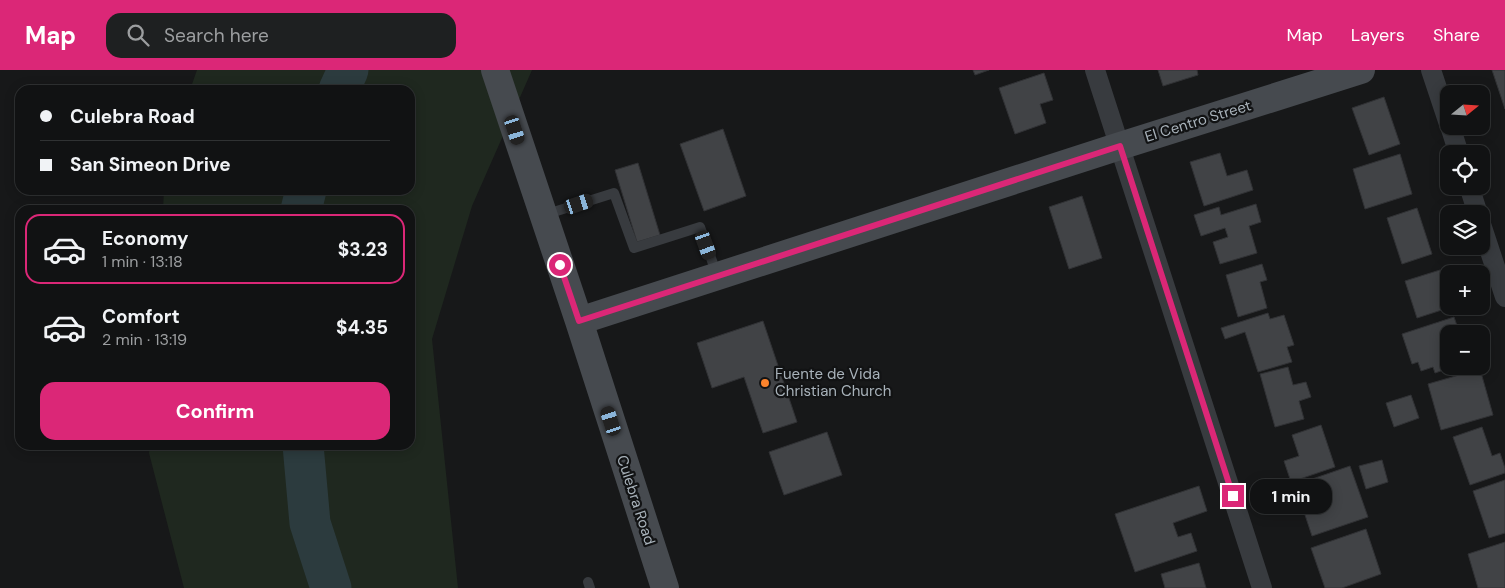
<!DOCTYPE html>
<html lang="en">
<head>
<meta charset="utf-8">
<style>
  body { margin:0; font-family:"DM Sans",sans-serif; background:#1e2021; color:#f1f3f6; height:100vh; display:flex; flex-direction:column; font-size:19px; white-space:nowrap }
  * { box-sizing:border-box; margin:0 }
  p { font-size:16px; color:#9c9ea0 }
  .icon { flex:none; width:28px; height:28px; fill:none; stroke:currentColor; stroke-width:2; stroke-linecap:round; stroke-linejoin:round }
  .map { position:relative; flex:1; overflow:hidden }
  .panel { position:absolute; left:15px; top:135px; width:400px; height:245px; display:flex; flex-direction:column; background:#111213; border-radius:15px; box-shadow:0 2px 12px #0003,0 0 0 1px #303233 }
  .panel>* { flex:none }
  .top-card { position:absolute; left:15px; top:15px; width:400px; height:110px; border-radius:15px; box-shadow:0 2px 12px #0003,0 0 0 1px #303233; display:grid; align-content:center; height:110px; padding:0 25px; background:#111213 }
  .needle { width:32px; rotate:72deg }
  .controls { position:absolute; left:1440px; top:15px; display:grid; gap:10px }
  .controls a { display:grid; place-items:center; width:50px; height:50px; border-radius:10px; background:#111213; box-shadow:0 2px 12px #0003,0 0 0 1px #303233; font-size:25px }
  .end { position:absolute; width:22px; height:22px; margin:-11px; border:6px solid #db2777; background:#fff; box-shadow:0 0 0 2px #fff }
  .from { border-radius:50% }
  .bubble { position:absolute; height:35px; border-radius:15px; background:#111213; box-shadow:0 2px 12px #0003,0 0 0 1px #303233; font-size:16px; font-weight:700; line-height:35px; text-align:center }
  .car { position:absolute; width:15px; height:30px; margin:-15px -8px; border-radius:6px; box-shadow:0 0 4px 1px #0007; background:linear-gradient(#222 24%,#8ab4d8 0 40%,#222 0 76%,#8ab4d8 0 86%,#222 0) }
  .top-card b { display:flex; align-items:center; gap:18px; height:48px; font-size:19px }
  .top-card b+b { border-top:1px solid #303233 }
  .top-card i { width:12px; height:12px; background:#f1f3f6 }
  ul { padding:9px 0 0; list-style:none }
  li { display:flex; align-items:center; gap:15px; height:70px; margin:0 10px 8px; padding:0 15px; border:2px solid transparent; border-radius:15px }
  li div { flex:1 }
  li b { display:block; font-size:19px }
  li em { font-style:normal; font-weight:700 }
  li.active { border-color:#db2777 }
  li>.icon { width:45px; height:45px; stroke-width:1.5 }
  .action { display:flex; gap:10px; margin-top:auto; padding:10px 25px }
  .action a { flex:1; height:58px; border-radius:15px; background:#db2777; color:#fff; font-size:20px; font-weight:700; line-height:58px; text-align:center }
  header { display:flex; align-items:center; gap:30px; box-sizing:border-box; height:70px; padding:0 25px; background:#db2777; color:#fff }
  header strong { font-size:24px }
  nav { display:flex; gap:28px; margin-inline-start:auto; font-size:18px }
  .search { width:350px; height:45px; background:#1e2021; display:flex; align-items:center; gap:12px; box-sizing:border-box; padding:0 18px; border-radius:15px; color:#9c9ea0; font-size:19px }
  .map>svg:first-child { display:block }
  .green { fill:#1f281f }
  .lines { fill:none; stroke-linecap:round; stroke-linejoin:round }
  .river { stroke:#2c3b3e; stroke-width:41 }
  .building { fill:#414346; stroke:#313235 }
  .lane { stroke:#383b3f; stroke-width:10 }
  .street { stroke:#383b3f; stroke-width:20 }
  .secondary { stroke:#464a4f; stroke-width:28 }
  .route { stroke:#db2777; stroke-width:6 }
  .poi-dot { fill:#fc842d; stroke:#121314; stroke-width:2 }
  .labels { text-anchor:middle; stroke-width:4.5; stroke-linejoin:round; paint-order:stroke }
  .street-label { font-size:15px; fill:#a8b2ba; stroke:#121314 }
  .poi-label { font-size:15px; fill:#a8b2ba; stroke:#121314; text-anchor:start }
</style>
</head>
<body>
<header>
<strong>Map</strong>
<div class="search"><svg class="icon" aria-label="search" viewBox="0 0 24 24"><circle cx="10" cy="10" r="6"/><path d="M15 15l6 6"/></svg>Search here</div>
<nav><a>Map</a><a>Layers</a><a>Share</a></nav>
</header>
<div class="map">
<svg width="1505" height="518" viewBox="0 0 1505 518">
  <rect width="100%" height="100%" fill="#171819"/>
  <path class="green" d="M197,0H532L472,136L432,269L458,518H184L149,383L150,375H410V140H163L164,120H410V20H190Z"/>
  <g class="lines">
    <path class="river" d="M339,20L348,0
      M301,140L306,120
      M303,375L310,453L331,518"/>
  </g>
  <path class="building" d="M973,0H989L975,5Z
    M1158,0H1197L1198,5L1163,16Z
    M1492,0H1505V39Z
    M1044,3L1053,30L1040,34L1046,53L1015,64L999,18Z
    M1384,27L1400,74L1369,85L1352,38Z
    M723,59L746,126L704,141L680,74Z
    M1220,83L1227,106L1247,100L1253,120L1204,136L1190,92Z
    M1400,84L1412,124L1365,139L1353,99Z
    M638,93L660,165L637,172L615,100Z
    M1082,126L1102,188L1069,199L1049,137Z
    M1256,134L1261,152L1249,156L1257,183L1220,194L1213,172L1228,167L1225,158L1201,166L1194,145L1219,137L1221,145Z
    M1417,138L1432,184L1402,194L1387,148Z
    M1262,194L1267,210L1260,212L1267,238L1238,247L1226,205Z
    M1440,200L1449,230V236L1451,237L1417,248L1405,211Z
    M1268,243L1270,249L1284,245L1294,275L1287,277L1292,292L1258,302L1245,262L1225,269L1221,258Z
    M1454,247L1460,264H1449V296H1455L1435,303L1433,297L1421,301L1418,292L1412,294L1402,264Z
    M763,251L797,352L763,363L744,307L712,318L697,273Z
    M1288,297L1293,315L1306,312L1311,327L1299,331L1304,349L1275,357L1260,304Z
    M1480,299L1493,345L1441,360L1428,314Z
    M1411,325L1419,348L1394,357L1386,333Z
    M1321,355L1335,397L1291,412L1284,391L1299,386L1292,365Z
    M1482,357L1492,386L1500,383L1505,398V403L1470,415L1453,367Z
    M827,362L842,405L784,425L769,382Z
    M1382,390L1388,412L1366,419L1359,396Z
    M1350,396L1368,447L1312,466L1295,415Z
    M1505,410V463L1489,468L1473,421Z
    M1199,416L1207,441L1173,453L1178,467L1191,463L1197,481L1135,502L1115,444Z
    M1366,459L1381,504L1342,518H1325L1311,478Z
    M1505,472V518H1478L1468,484Z
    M1199,493L1206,518H1165L1161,504Z"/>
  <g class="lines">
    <path class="lane" d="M544,145L614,123L634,178L700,157L717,205
      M588,512L590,518"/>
    <path class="street" d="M1095,0L1262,518
      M1431,0L1449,54
      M1450,56L1459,84
      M1469,116L1478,144
      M1481,154L1505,227"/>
    <path class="secondary" d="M495,0L579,251L665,518
      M579,251L1120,76L1361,0"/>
  </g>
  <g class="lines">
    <path class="route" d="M560,195L579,251L1120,76L1233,426"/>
  </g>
  <circle class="poi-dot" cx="765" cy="313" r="5"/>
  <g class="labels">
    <g class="street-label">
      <text transform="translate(1198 51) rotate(-17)" y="5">El Centro Street</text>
      <text transform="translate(636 430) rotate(72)" y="5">Culebra Road</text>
    </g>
    <g class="poi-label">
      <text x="775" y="309">Fuente de Vida<tspan x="775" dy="17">Christian Church</tspan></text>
    </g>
  </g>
</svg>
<div class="controls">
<a><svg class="needle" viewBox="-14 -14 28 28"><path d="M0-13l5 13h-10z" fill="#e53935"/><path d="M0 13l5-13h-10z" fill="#9c9ea0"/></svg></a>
<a><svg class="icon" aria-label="locate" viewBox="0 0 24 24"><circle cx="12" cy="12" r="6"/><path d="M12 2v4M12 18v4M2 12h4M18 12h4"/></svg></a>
<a><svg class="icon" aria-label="layers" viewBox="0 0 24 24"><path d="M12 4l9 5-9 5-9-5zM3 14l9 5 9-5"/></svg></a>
<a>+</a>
<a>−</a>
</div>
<i class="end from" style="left:560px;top:195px"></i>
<i class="end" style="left:1233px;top:426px"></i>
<div class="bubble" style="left:1250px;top:409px;width:82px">1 min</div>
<i class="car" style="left:515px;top:60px;rotate:162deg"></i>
<i class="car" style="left:579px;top:134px;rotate:72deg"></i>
<i class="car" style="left:706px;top:175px;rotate:160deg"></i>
<i class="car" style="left:611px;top:351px;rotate:342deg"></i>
<div class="top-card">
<b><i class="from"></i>Culebra Road</b>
<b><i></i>San Simeon Drive</b>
</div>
<section class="panel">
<ul>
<li class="active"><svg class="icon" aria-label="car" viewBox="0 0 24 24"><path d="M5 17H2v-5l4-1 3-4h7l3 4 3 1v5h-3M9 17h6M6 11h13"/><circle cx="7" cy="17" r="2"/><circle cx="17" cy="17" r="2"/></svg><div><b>Economy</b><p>1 min · 13:18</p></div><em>$3.23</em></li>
<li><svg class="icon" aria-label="car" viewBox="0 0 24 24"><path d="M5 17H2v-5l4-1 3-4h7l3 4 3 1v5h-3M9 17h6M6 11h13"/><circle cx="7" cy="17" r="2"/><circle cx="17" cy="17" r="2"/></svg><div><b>Comfort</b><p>2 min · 13:19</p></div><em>$4.35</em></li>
</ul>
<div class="action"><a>Confirm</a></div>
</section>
</div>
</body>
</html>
